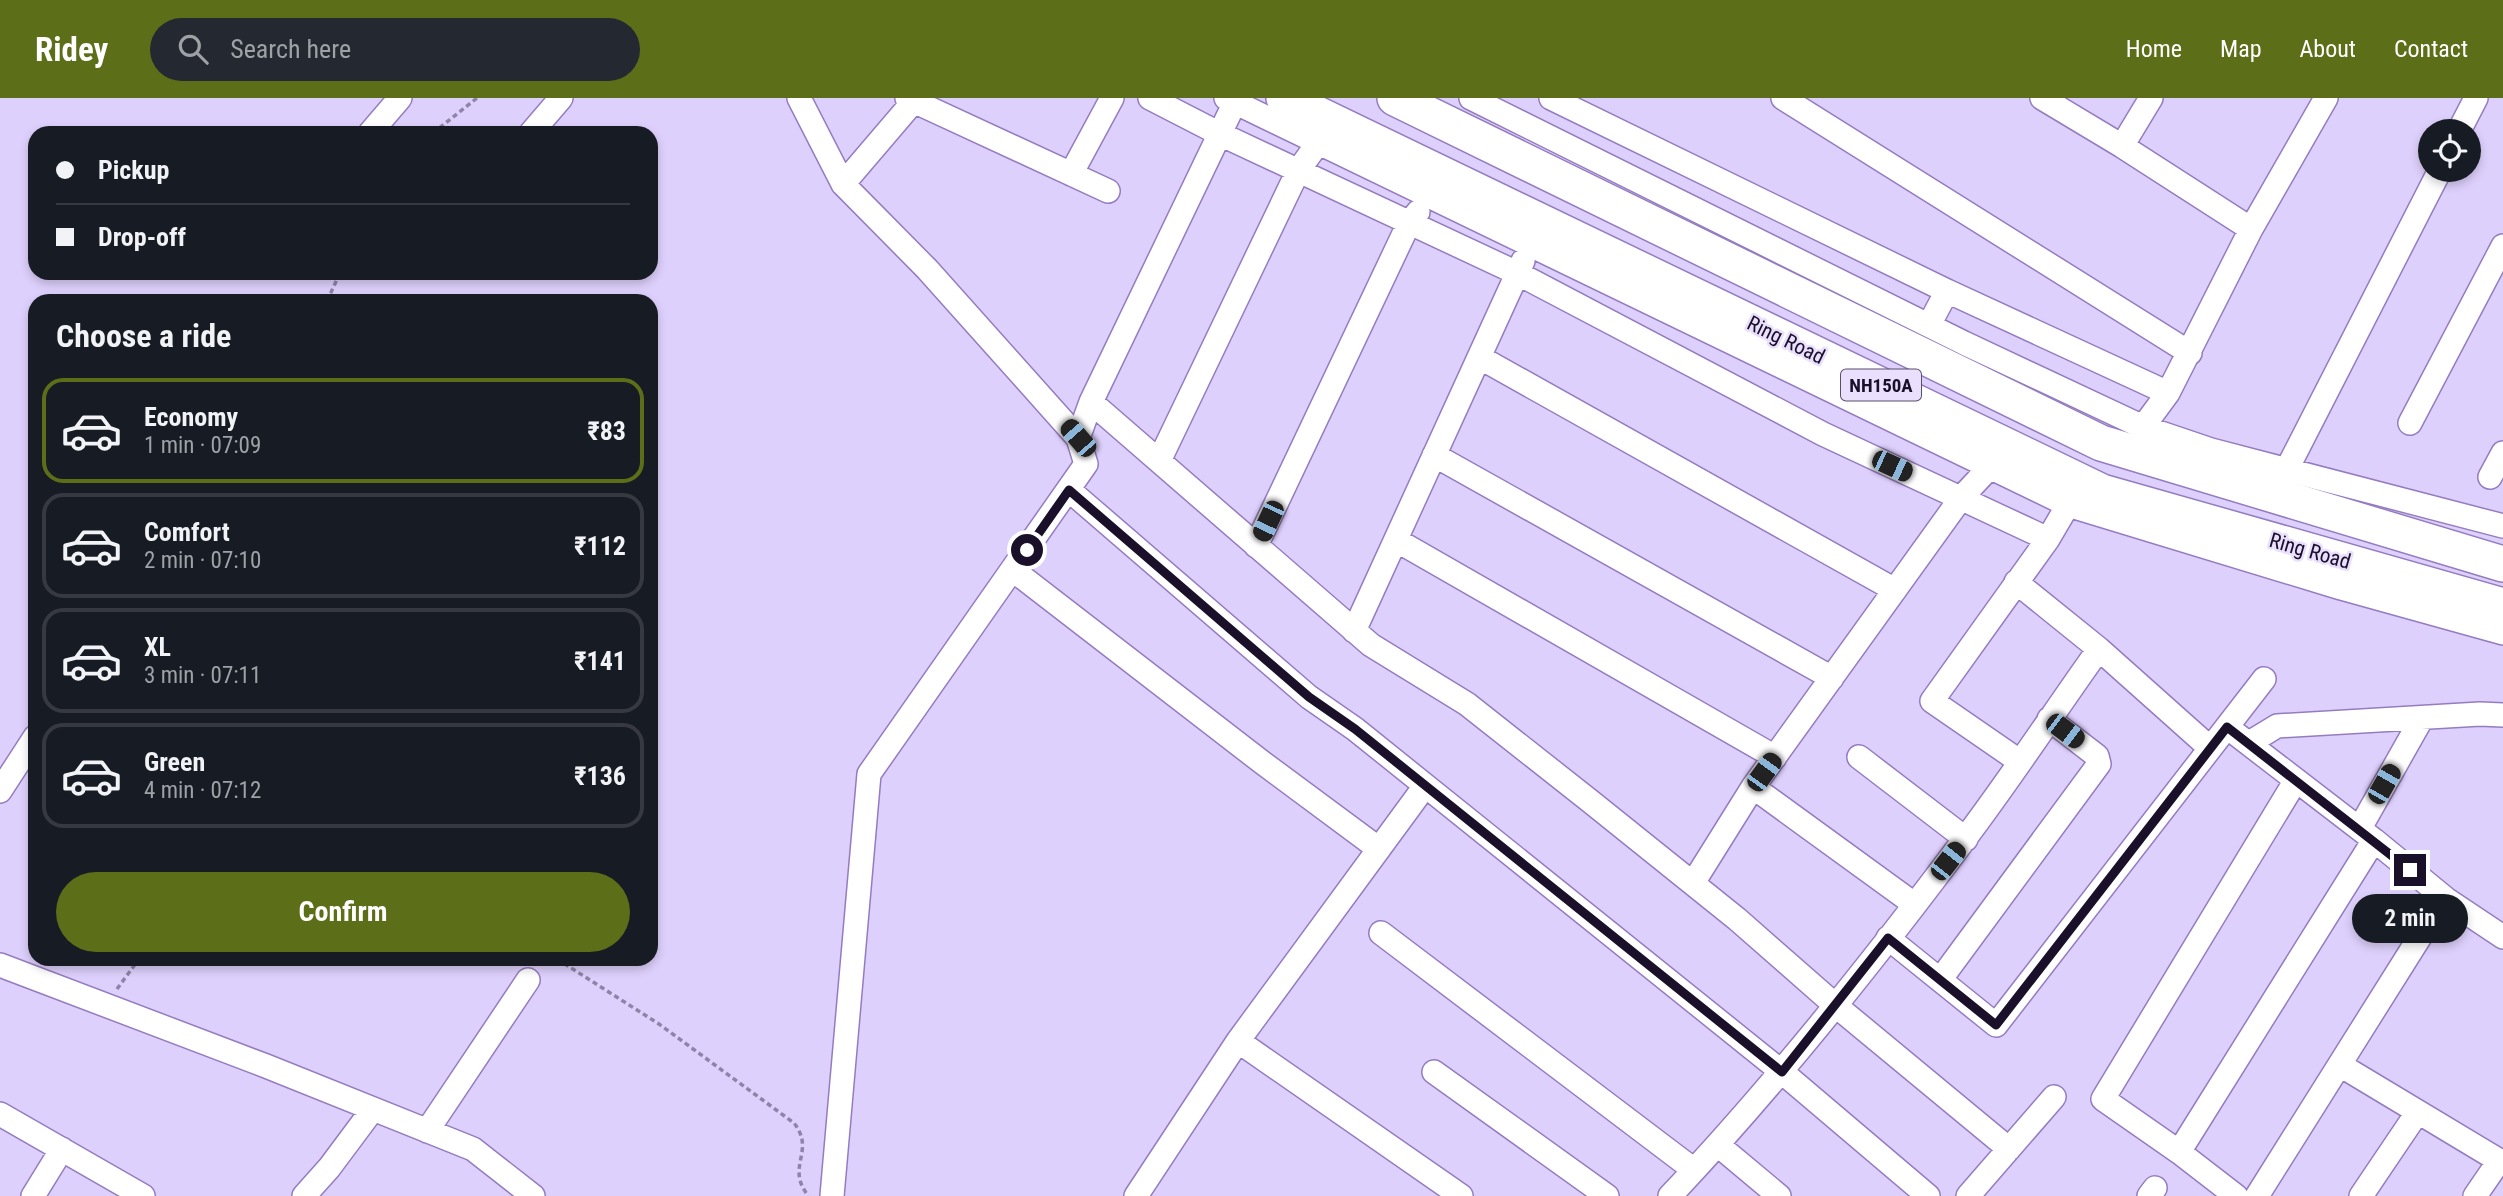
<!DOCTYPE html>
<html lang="en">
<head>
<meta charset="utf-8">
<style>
  body { margin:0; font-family:"Roboto Condensed",sans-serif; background:#242831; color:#f1f3f6; height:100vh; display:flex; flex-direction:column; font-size:26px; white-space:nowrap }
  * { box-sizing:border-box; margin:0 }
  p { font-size:23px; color:#9ea1a6 }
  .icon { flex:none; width:38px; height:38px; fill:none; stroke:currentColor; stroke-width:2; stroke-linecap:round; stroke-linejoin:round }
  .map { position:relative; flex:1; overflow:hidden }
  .drawer { position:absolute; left:28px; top:196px; width:630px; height:672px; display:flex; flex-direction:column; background:#171b24; border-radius:21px; box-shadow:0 4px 10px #0003 }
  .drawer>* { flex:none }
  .guide { position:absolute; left:28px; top:28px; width:630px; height:154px; border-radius:21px; box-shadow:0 4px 10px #0003; display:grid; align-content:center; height:154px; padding:0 28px; background:#171b24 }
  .buttons { position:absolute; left:2418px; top:21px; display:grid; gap:14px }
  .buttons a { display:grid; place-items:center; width:63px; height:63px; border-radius:50%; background:#171b24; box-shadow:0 4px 10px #0003; font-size:35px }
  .end { position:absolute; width:32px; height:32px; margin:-16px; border:9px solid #1a102a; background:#fff; box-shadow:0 0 0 4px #fff }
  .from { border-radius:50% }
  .bubble { position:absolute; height:49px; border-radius:24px; background:#171b24; box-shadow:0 4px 10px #0003; font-size:23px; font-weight:700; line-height:49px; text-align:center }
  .car { position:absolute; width:21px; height:42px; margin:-21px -10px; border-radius:9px; box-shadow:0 0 5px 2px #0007; background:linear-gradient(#222 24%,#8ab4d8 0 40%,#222 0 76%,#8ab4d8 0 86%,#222 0) }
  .guide b { display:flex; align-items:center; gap:24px; height:66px; font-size:26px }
  .guide b+b { border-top:2px solid #363941 }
  .guide i { width:18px; height:18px; background:#f1f3f6 }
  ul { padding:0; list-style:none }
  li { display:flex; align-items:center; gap:21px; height:105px; margin:0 14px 10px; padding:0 14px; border:4px solid #363941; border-radius:21px }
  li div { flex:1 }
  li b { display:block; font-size:26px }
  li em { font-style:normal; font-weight:700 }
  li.current { border-color:#5d6e19 }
  li>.icon { width:63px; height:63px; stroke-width:1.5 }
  h2 { padding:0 28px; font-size:32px; line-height:84px }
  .button { display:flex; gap:14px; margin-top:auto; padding:14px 28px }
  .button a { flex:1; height:80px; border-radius:42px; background:#5d6e19; color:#fff; font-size:28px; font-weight:700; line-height:80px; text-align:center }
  header { display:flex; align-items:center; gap:42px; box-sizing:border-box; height:98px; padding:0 35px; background:#5d6e19; color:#fff }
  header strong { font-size:33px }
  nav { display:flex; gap:38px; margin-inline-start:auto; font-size:24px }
  .search { width:490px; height:63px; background:#242831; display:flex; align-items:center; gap:18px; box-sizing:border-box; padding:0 24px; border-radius:38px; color:#9ea1a6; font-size:26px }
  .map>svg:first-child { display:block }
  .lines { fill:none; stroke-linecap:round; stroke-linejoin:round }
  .minor-casing { stroke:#957cc0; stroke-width:26 }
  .highway-casing { stroke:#957cc0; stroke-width:38 }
  .path { stroke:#9083a8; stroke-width:3.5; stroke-dasharray:5 3.5; stroke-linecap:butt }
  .minor { stroke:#fff; stroke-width:23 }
  .highway { stroke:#fff; stroke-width:35 }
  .route { stroke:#1a102a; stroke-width:9 }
  .labels { text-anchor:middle; stroke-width:5; stroke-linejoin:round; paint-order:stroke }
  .shield { fill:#eae0fe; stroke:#584e6a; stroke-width:2 }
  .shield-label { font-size:19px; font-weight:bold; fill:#1a102a }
  .street-label { font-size:21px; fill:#1a102a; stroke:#eae0fe }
</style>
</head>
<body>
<header>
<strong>Ridey</strong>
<div class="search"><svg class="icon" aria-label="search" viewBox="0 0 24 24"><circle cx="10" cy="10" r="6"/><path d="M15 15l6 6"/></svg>Search here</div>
<nav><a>Home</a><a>Map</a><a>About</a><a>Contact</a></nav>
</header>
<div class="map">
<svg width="2503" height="1098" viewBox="0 0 2503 1098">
  <rect width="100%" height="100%" fill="#ded0fc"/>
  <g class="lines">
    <g class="minor-casing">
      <path id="minor" d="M799,0L843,86L927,171L1078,340L1086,366L869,676L832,1098
        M907,0L1108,93
        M1150,0L1220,36L1517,175L1823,336L2048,441
        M1226,0L2068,407L2341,490L2503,535
        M1471,0L1964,245L2143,329L2211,352L2503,428
        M1551,0L1947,193L1929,227
        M1783,0L2190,255
        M2042,0L2122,48L2251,131
        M2459,33L2476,0
        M370,35L400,0
        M531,35L561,0
        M2122,48L2151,0
        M1071,76L1112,0
        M843,86L913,4
        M1947,193L2168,295
        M1479,259L1895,492
        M1091,304L1371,547L1467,606L1590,703L1737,821L1835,907L2009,1051
        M2410,325L2503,148
        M2143,329L2168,295L2251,131L2326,0
        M1078,340L1091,304L1235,4
        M1434,357L1832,580
        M1159,363L1298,73L1318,45
        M2287,371L2440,72
        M2490,379L2503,355
        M1069,392L1309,599L1355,631L1782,974L1928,1098
        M1396,442L1775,659
        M1256,448L1409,125L1418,114
        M1013,472L1263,665L1379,751
        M2016,484L2099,551L2210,650
        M1354,533L1523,163
        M2227,629L2374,742L2446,801L2503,839
        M2249,645L2277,628L2480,616L2503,617
        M1859,659L1966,741
        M2019,663L1932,603L2048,441L2068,407
        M1753,689L1914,806
        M0,693L35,639
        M2360,730L2422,620
        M1693,785L1753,689L1961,400L1990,369
        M1381,835L1694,1072
        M1888,840L1996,927L2264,581
        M0,867L266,968L473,1051L533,1098
        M1940,882L2099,666L2097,658L2049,621
        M1238,943L1461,1098
        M2340,967L2503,1065
        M1434,974L1607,1098
        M0,1016L143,1098
        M427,1033L528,882
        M1718,1047L1779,1098
        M2179,1054L2374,742
        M33,1098L62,1051
        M304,1098L329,1070L373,1011
        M1136,1098L1238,943L1425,688
        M1670,1098C1776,986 1872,865 1964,742C2011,680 2054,614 2099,551
        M1968,1098L2054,999
        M2149,1098L2155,1090
        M2236,1098L2179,1054L2103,1001L2296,682
        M2257,1098L2433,818L2446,801
        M2361,1098L2417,1015
        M2475,1098L2499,1063"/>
    </g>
    <g class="highway-casing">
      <path id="highway" d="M1284,0L2102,394L2503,508
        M1395,0L2101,345L2503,466"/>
    </g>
    <path class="path" d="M433,35L477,0
      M327,203L340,175
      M557,861L659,926L794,1025C812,1048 795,1062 800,1082C801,1087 805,1093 808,1098
      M117,891L139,861"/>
    <use href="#minor" class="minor"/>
    <use href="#highway" class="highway"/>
  </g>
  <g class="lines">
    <path class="route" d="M1027,452L1069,392L1309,599L1355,631L1782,974L1888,840L1996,927L2227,629L2410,772"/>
  </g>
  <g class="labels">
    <rect class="shield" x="1841" y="271.5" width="80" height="31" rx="5"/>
    <g class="shield-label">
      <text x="1881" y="294">NH150A</text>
    </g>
    <g class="street-label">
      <text transform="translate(1786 242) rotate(26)" y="7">Ring Road</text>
      <text transform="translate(2310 453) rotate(16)" y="7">Ring Road</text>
    </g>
  </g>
</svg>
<div class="buttons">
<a><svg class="icon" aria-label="locate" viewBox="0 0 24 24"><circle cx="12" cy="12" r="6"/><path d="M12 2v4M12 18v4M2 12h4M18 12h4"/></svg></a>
</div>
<i class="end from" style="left:1027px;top:452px"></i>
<i class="end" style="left:2410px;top:772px"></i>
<div class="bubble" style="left:2352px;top:796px;width:116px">2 min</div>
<i class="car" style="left:1078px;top:340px;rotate:319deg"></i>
<i class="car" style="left:1892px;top:368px;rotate:115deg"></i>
<i class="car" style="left:1268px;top:423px;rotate:205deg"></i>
<i class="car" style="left:2065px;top:633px;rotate:127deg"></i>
<i class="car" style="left:1764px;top:674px;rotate:36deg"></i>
<i class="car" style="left:2384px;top:686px;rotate:30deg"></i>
<i class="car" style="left:1948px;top:763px;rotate:38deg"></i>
<div class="guide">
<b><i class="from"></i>Pickup</b>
<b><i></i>Drop-off</b>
</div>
<section class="drawer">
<h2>Choose a ride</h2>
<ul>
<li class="current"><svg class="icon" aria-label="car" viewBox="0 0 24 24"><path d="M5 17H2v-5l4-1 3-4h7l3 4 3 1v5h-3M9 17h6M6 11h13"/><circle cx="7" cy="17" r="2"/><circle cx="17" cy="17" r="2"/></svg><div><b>Economy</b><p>1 min · 07:09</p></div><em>₹83</em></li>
<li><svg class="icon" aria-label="car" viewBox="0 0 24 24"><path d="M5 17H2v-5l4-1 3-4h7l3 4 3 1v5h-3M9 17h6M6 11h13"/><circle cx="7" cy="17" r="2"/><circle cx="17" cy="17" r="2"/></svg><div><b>Comfort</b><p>2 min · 07:10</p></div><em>₹112</em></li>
<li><svg class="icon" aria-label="car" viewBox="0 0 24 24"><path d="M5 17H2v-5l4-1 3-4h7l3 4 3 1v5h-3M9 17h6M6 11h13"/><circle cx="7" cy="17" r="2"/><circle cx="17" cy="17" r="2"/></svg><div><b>XL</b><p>3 min · 07:11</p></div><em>₹141</em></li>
<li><svg class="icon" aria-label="car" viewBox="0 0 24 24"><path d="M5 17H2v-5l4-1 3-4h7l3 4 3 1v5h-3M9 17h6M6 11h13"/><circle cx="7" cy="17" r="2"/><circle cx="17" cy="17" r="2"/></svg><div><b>Green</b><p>4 min · 07:12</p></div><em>₹136</em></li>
</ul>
<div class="button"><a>Confirm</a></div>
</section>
</div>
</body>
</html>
